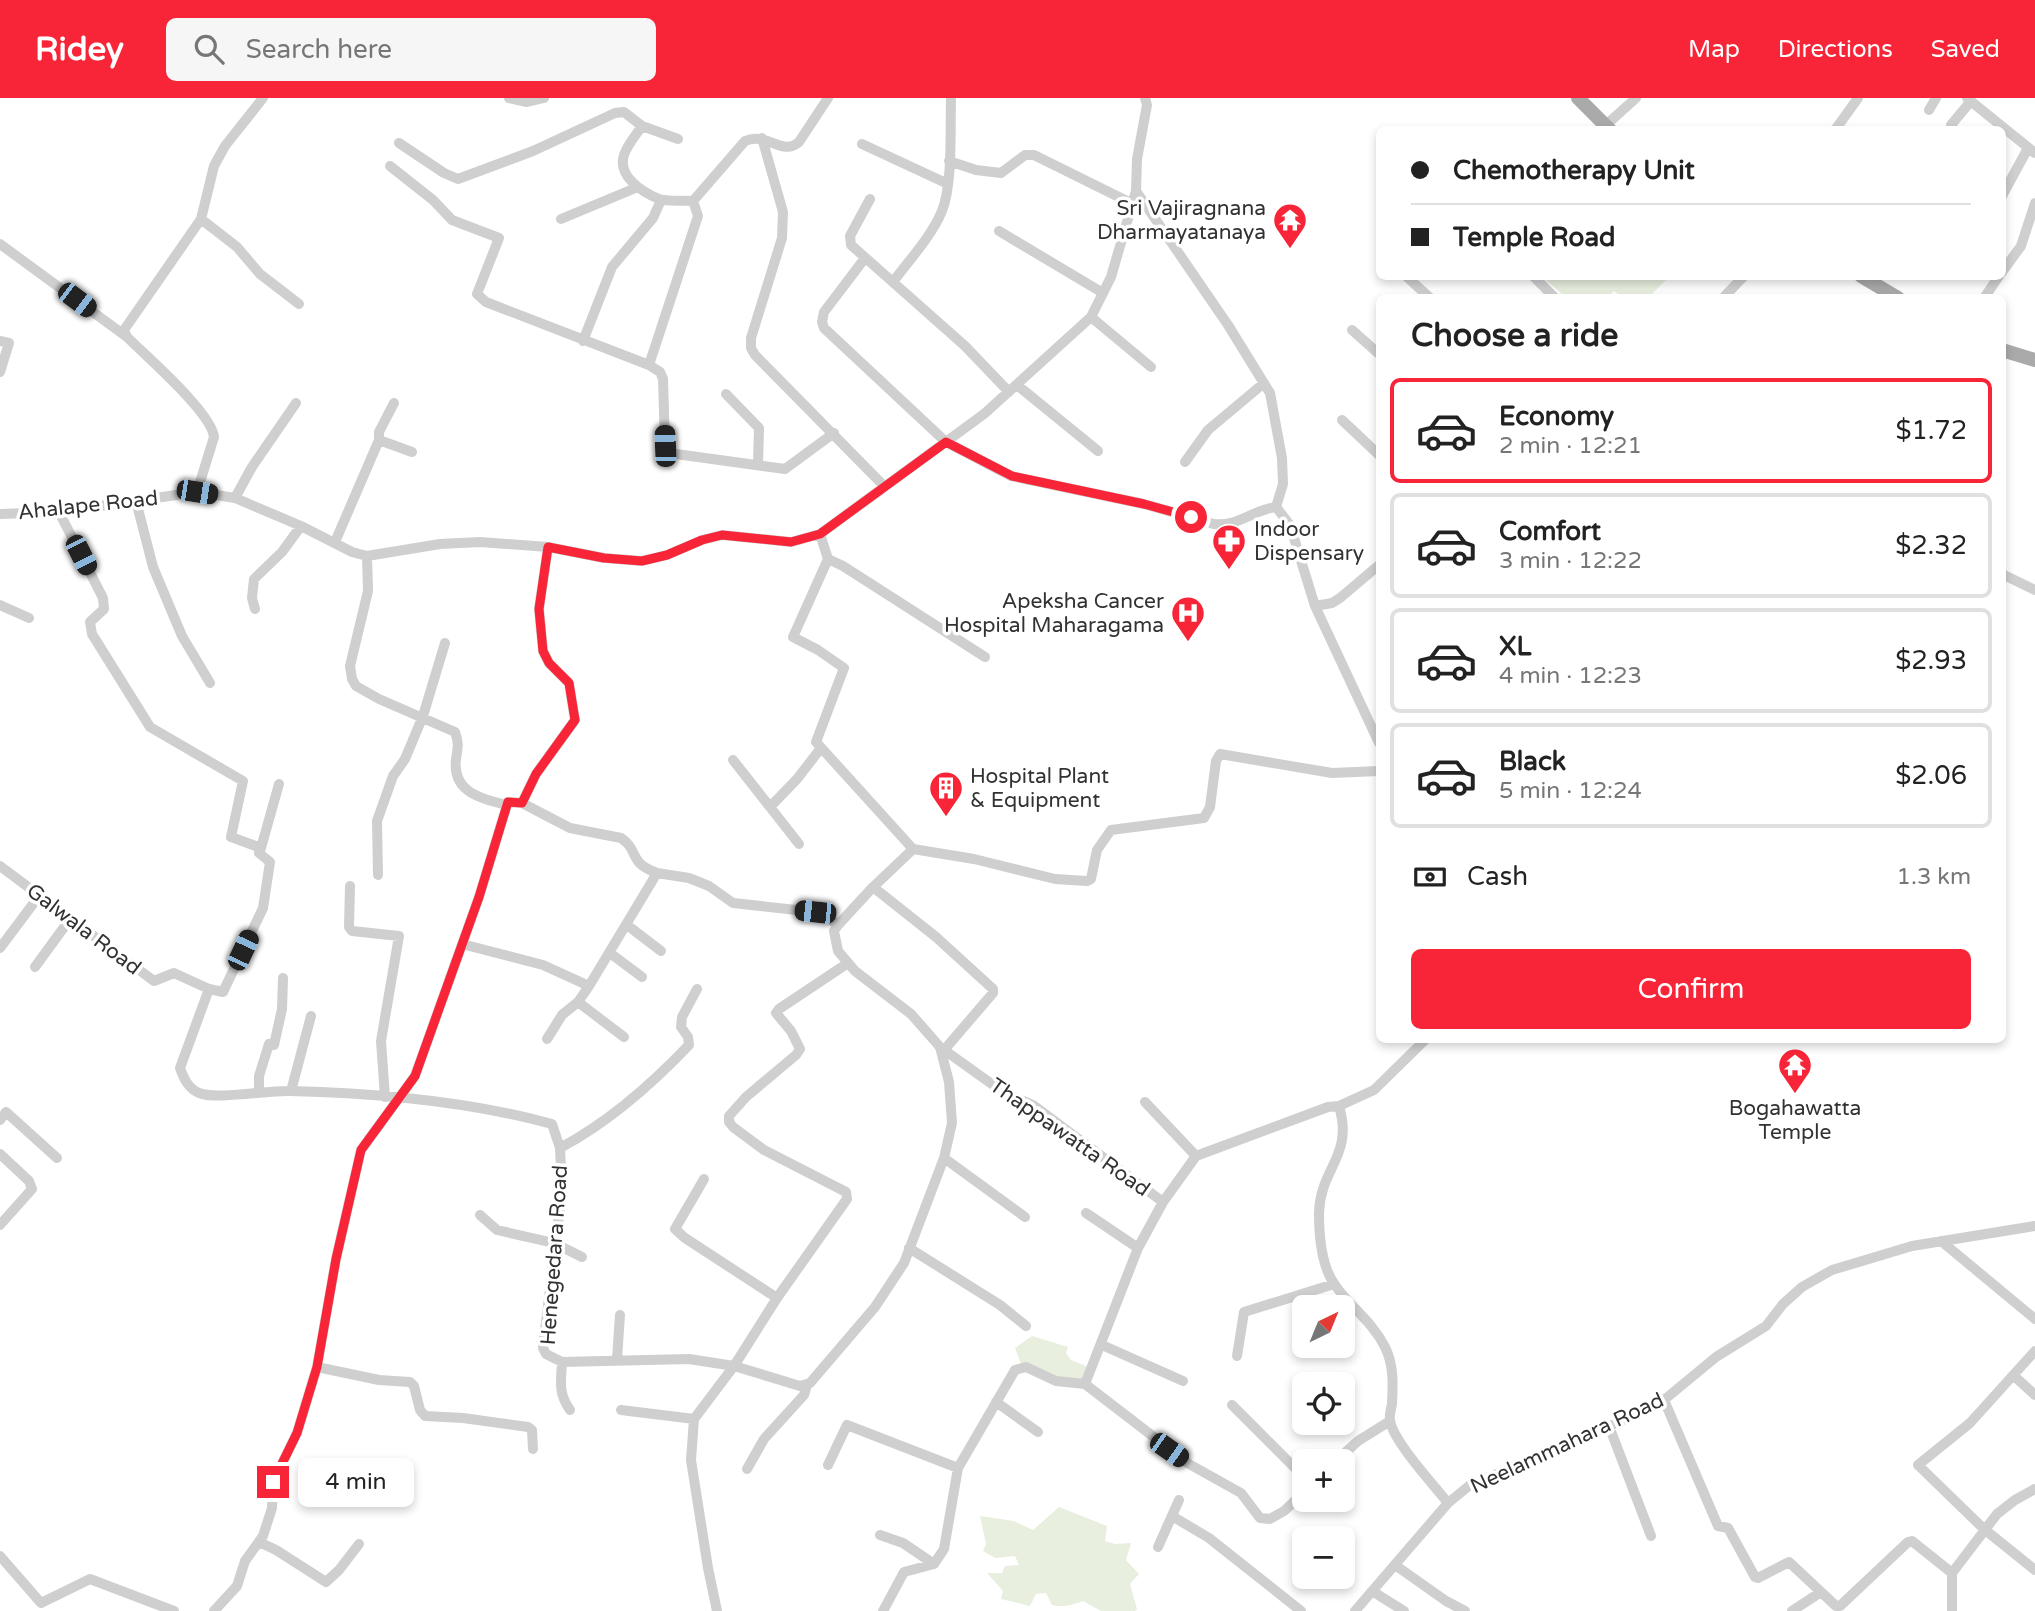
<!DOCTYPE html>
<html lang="en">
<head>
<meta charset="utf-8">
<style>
  body { margin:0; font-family:"Varela Round",sans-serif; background:#f6f6f6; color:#222; height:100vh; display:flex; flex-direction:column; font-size:26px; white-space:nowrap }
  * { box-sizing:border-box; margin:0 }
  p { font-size:23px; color:#767676 }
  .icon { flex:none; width:38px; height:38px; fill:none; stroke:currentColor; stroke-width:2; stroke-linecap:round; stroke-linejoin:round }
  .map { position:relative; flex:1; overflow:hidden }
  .drawer { position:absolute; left:1376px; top:196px; width:630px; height:749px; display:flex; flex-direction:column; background:#fff; border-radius:10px; box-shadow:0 4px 10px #0003 }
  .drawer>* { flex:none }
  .hud { position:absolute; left:1376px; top:28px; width:630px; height:154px; border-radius:10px; box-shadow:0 4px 10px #0003; display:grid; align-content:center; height:154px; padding:0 35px; background:#fff }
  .needle { width:46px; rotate:43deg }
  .buttons { position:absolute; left:1292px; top:1197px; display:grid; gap:14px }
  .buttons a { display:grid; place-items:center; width:63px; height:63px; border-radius:10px; background:#fff; box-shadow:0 4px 10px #0003; font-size:35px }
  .end { position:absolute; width:32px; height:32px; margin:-16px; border:9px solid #f72537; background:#fff; box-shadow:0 0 0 4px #fff }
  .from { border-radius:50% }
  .bubble { position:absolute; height:49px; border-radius:10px; background:#fff; box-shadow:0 4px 10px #0003; font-size:23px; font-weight:600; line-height:49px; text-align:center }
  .car { position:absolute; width:21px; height:42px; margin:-21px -10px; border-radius:9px; box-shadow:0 0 5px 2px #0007; background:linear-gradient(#222 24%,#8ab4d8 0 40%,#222 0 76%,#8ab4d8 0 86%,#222 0) }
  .hud b { display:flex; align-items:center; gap:24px; height:66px; font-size:26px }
  .hud b+b { border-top:2px solid #e0e0e0 }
  .hud i { width:18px; height:18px; background:#222 }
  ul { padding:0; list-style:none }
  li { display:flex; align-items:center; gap:21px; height:105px; margin:0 14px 10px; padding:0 21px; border:4px solid #e0e0e0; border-radius:10px }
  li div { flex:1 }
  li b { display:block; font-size:26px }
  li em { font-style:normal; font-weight:600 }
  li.current { border-color:#f72537 }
  li>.icon { width:63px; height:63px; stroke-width:1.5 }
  h2 { padding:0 35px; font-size:32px; line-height:84px }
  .pay { display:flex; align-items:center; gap:18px; height:77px; padding:0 35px; font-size:26px }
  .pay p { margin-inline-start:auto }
  .primary-button { display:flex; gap:14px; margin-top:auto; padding:14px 35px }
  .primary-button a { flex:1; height:80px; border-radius:10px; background:#f72537; color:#fff; font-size:28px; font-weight:600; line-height:80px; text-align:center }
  header { display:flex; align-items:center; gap:42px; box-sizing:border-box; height:98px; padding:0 35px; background:#f72537; color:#fff }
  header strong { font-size:33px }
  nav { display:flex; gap:38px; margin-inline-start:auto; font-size:24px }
  .search { width:490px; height:63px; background:#f6f6f6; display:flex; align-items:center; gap:18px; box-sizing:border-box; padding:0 24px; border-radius:10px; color:#767676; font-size:26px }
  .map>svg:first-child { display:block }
  .green { fill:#e8efdf }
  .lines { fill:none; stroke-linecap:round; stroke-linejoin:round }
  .minor { stroke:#cfcfcf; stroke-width:10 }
  .major { stroke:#aaa; stroke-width:14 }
  .route { stroke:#f72537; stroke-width:9 }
  .labels { text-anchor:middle; stroke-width:7; stroke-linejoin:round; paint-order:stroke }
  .poi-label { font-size:21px; fill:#323232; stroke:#fff; text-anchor:end }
  .street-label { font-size:21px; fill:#323232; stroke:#fff }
</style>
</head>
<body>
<header>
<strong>Ridey</strong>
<div class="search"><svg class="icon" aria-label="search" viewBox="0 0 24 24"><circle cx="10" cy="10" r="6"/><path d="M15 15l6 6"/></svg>Search here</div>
<nav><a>Map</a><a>Directions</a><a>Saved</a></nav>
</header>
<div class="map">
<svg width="2035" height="1513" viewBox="0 0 2035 1513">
  <rect width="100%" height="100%" fill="#fff"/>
  <path class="green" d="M1543,179H1669L1648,200L1622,199L1614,193L1608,199H1565Z
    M1032,1238L1068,1249L1066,1255L1071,1262L1088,1269L1082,1281L1055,1280L1021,1266L1015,1250Z
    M1059,1409L1107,1428L1105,1443L1115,1446L1131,1445L1126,1462L1139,1476L1130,1486L1137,1511L1135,1513H1101L1083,1503C1072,1507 1063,1510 1052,1507L1046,1495L1036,1496L1030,1508L1001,1501L1003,1493L987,1475H1002L1005,1468L1019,1467L1015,1458L995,1460L983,1453L986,1446L980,1418L1014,1423L1033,1432Z"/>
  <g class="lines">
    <path class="minor" d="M509,0L527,4L544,0
      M1145,0L1147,7L1137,61L1136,93L1228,227L1270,295L1282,360L1283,386L1276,409
      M1967,0L2035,55
      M1929,12L1936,0
      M1606,27L1636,0
      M1951,27L1971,3
      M642,28C636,37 627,47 624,57C617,78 642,94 659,101C668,104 682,102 693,103L745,43C767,33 782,59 799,44L828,0
      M1835,32L1858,0
      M762,40L783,114L782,140L751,240V250L755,257L884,388
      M399,45L444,75L458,81L533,53L615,15L624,14L642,28L678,41
      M862,46L948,86
      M949,63L976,72L1001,75L1025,57H1034L1131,105
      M390,68L433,102L452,122L499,140L477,196L486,204L649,267
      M2002,98L2028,50
      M870,101L850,138L851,147L965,248L1009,294
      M693,103L698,118L649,267L660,274L663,281L665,348L668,353L676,356L785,371L834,335
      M201,121L237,149L260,176L299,206
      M561,121L638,89
      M999,133L1103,195
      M0,146L127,239
      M865,160L824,214L822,224L824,230L946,344L1011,378L1144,406L1214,426C1237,429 1253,412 1276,409L1290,427L1315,508L1379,645
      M2002,174L2021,148L2035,105
      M1406,178L1430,200
      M1533,178L1555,200
      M893,184C910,161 931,139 942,113C953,85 950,31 951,0
      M1723,200L1744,178
      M1984,200L1999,178
      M1091,219L1151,269
      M1352,232L1379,256
      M0,243L9,245L0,274
      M583,243L612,169L653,120L661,102
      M1017,287L1098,353
      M726,296L759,330L758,367
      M1342,322L1379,357
      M379,342L412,354
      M1185,364L1208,332L1264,285
      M197,394L214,339C212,315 146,258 127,239L124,232L201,121L214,68L225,48L263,0
      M235,400L252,369L296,305
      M136,403L153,469L182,538L210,585
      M0,416L59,414L197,394L235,400L301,428L352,454L367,458L440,446L480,444L548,449L604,460L641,463L667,457L702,442L722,437L791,444L820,436L984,316L1091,219L1111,179L1136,93
      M820,436L828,461L793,539L818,552L844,570L816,644L913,751
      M335,444L379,342V334L394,305
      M367,458L368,493L350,568L352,581L356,588L379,601L455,634C459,645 458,649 456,661C452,694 481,701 507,707L508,704L522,705L570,730L621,740C640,753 627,764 657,775L589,888L578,904L562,917L547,941
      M828,461L843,468L985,559
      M2002,476L2035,492
      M0,507L29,520
      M1315,508L1332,505L1340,500L1379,467
      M255,511L252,500L254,481L282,454L301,428
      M733,662L770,709L797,681L821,650
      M522,705L536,676L575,622L569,585L549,565L543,553L539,511L548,449
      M770,709L799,746
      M261,750L279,686
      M0,768L154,883L174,875L209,891L223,894L263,810L270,764L259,755L261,750L231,739L243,683L150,629L92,536L90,524L104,511L103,500L59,414
      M657,775L689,780L709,788L733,805L815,814L826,818L838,827
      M378,777L377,723L393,678L405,661L423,618L445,545
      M350,788L349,829L352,833L399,838L381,943L385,999
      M873,789L936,839L993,891V895L945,951
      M627,827L661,853
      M462,846L543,867L589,888
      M0,850L39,798
      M610,855L642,879
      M35,869L70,821
      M209,891L180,970C184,981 188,990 199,995C217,1002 268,992 290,993C377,995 468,1003 552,1026L560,1050L562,1093L544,1240L543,1250L546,1256L562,1264L689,1261L734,1268L800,1288L810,1285L875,1209L904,1165L944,1060L952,1025L949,984L940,949
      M578,904L624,939
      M259,993V978L269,946L274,947L282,911L283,880
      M291,993L311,918
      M1145,1004L1196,1058
      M1339,1008L1374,992L1425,942
      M0,1022L6,1014L57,1060
      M560,1050C609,1024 651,987 689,947L688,939L681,929L682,919L697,891
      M0,1056L29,1083L32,1091L0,1127
      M944,1060L1025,1119
      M704,1081L675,1131L685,1140L777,1200
      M1163,1104L1196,1058L1328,1009L1339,1008C1354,1058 1320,1070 1319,1115C1319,1138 1321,1168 1335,1187C1350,1209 1372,1223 1385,1249C1394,1267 1393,1287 1392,1306C1391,1311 1389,1318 1390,1322C1392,1342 1434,1387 1448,1405
      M1086,1115L1138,1150
      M480,1117L497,1132L554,1145L582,1159
      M1941,1143L2035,1221
      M909,1150L1000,1207L1026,1228
      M1102,1247L1183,1283
      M2035,1253L1970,1325L1918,1367L1984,1431L2035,1472
      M1237,1258L1244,1214L1334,1186
      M617,1261L620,1217
      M562,1264C561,1284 558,1295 570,1312
      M317,1269L379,1282L410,1284L414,1288L420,1312L425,1318L463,1320L528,1329L532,1332L533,1351
      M2013,1277L2035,1297
      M1085,1286L1189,1366L1241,1395L1260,1420L1270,1421L1284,1413L1304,1394
      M1664,1302L1718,1428L1728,1430L1755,1479L1758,1480L1789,1464L1836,1508H1840L1908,1444L1912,1443L1952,1475
      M996,1304L1038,1334
      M1232,1307L1304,1379
      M621,1312L694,1321
      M1609,1328L1651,1438
      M1336,1363L1358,1343L1390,1323
      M828,1367L847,1327L958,1370L1015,1272L1026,1269L1056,1283L1085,1286L1138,1150L1163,1104L1033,1007L1003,994L940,949L911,916L855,873L838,853L834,833L838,827L873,789L913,751L974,761L1055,781L1087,783L1091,781L1097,752L1111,732L1204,720L1210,709L1216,663L1220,656L1332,675L1379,673
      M747,1371L764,1341L804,1297L807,1287
      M1172,1418L1209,1440L1301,1513
      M880,1437L903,1445L934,1466
      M259,1444L276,1452L326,1484L339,1472L359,1446
      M1158,1449L1179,1402
      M0,1458L41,1505L90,1481L174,1513
      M1395,1467L1446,1503L1465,1513
      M1372,1493L1404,1513
      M214,1513L237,1488L245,1463L263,1438L272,1410L273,1384L297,1335L317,1269L336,1161L361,1052L415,978L479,799L507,707
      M717,1513L708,1470L691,1362L694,1321L734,1268L777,1200L842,1108L847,1101L846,1094L764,1052L733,1029L729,1024V1018L746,999L796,957L800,951L791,933L776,915L779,911L848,865
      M883,1513L904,1474L934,1466L944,1451L958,1370
      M1355,1513L1448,1405L1470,1387L1602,1332L1664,1302L1716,1259L1766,1228L1783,1206L1802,1189L1832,1172L1912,1148L2035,1128
      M1792,1513L1821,1494
      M1952,1513V1475L1997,1416L2015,1402L2035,1391"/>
    <path class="major" d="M1578,0L1610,32
      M1861,178L1898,200
      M2002,252L2035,262"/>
  </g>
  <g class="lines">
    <path class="route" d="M273,1384L297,1335L317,1269L336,1161L361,1052L415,978L479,799L507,707L508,704L522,705L536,676L575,622L569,585L549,565L543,553L539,511L548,449L604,460L642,463L667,457L702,442L722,437L791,444L820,436L946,344L1012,378L1144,406L1191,419"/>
  </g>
  <defs>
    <g id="temple-pin" transform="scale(1.75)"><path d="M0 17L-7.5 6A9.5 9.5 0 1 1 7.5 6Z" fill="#f72537" stroke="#fff"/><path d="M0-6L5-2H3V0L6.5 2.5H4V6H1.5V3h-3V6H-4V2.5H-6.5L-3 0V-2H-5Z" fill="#fff"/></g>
    <g id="pharmacy-pin" transform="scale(1.75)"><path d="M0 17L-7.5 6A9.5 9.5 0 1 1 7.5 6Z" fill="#f72537" stroke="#fff"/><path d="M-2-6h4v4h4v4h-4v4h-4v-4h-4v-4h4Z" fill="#fff"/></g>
    <g id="hospital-pin" transform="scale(1.75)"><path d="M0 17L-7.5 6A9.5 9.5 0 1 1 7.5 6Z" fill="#f72537" stroke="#fff"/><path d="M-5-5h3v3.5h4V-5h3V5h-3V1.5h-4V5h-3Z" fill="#fff"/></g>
    <g id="building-pin" transform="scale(1.75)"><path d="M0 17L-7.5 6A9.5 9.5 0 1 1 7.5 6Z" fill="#f72537" stroke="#fff"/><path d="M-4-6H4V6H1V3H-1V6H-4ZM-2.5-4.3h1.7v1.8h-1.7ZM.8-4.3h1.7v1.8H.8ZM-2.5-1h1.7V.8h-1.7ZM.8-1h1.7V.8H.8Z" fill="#fff"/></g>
  </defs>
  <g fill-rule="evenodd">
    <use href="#temple-pin" x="1290" y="122"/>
    <use href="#pharmacy-pin" x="1229" y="443"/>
    <use href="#hospital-pin" x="1188" y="515"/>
    <use href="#building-pin" x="946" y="690"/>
    <use href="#temple-pin" x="1795" y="967"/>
  </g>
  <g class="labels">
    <g class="poi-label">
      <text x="1266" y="117">Sri Vajiragnana<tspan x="1266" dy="24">Dharmayatanaya</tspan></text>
      <text x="1254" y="438" text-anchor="start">Indoor<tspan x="1254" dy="24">Dispensary</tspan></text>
      <text x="1164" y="510">Apeksha Cancer<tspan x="1164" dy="24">Hospital Maharagama</tspan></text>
      <text x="970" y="685" text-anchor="start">Hospital Plant<tspan x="970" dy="24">&amp; Equipment</tspan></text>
      <text x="1795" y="1017" text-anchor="middle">Bogahawatta<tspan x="1795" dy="24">Temple</tspan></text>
    </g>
    <g class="street-label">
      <text transform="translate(88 407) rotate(-6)" y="7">Ahalape Road</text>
      <text transform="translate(84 831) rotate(37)" y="7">Galwala Road</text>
      <text transform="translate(1070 1039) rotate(35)" y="7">Thappawatta Road</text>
      <text transform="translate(554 1157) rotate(-86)" y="7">Henegedara Road</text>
      <text transform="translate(1567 1345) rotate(-25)" y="7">Neelammahara Road</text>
    </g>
  </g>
</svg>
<div class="buttons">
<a><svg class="needle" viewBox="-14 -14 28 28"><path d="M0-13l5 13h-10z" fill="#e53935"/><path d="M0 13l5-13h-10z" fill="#767676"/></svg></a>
<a><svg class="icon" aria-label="locate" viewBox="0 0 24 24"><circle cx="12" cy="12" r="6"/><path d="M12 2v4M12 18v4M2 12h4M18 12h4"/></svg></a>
<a>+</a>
<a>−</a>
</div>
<i class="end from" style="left:1191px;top:419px"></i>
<i class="end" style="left:273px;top:1384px"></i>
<div class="bubble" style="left:298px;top:1360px;width:116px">4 min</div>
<i class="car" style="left:77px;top:202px;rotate:127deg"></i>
<i class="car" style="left:665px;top:348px;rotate:358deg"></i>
<i class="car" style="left:197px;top:394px;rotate:99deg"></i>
<i class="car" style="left:81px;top:457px;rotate:153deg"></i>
<i class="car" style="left:815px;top:814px;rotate:276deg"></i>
<i class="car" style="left:243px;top:852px;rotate:25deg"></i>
<i class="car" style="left:1169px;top:1352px;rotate:125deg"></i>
<div class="hud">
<b><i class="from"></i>Chemotherapy Unit</b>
<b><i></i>Temple Road</b>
</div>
<section class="drawer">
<h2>Choose a ride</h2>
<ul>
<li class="current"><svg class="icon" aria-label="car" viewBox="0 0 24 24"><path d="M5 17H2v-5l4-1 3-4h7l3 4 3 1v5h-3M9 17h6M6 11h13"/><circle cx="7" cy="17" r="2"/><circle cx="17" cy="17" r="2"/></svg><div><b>Economy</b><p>2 min · 12:21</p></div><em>$1.72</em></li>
<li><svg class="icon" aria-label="car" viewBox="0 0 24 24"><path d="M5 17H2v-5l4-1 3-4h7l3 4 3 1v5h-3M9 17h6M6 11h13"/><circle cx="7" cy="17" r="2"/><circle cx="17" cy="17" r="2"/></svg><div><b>Comfort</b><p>3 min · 12:22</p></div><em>$2.32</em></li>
<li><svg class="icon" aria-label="car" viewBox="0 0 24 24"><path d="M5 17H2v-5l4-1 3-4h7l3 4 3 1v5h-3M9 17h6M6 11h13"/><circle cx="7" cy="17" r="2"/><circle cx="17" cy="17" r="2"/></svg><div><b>XL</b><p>4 min · 12:23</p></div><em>$2.93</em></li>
<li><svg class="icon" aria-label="car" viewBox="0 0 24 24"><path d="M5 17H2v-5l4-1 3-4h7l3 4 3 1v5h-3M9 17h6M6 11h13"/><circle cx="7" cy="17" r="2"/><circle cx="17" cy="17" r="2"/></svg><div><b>Black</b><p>5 min · 12:24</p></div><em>$2.06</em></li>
</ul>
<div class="pay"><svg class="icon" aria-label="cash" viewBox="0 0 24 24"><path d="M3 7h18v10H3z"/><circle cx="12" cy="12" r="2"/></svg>Cash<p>1.3 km</p></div>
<div class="primary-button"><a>Confirm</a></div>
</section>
</div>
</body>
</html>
